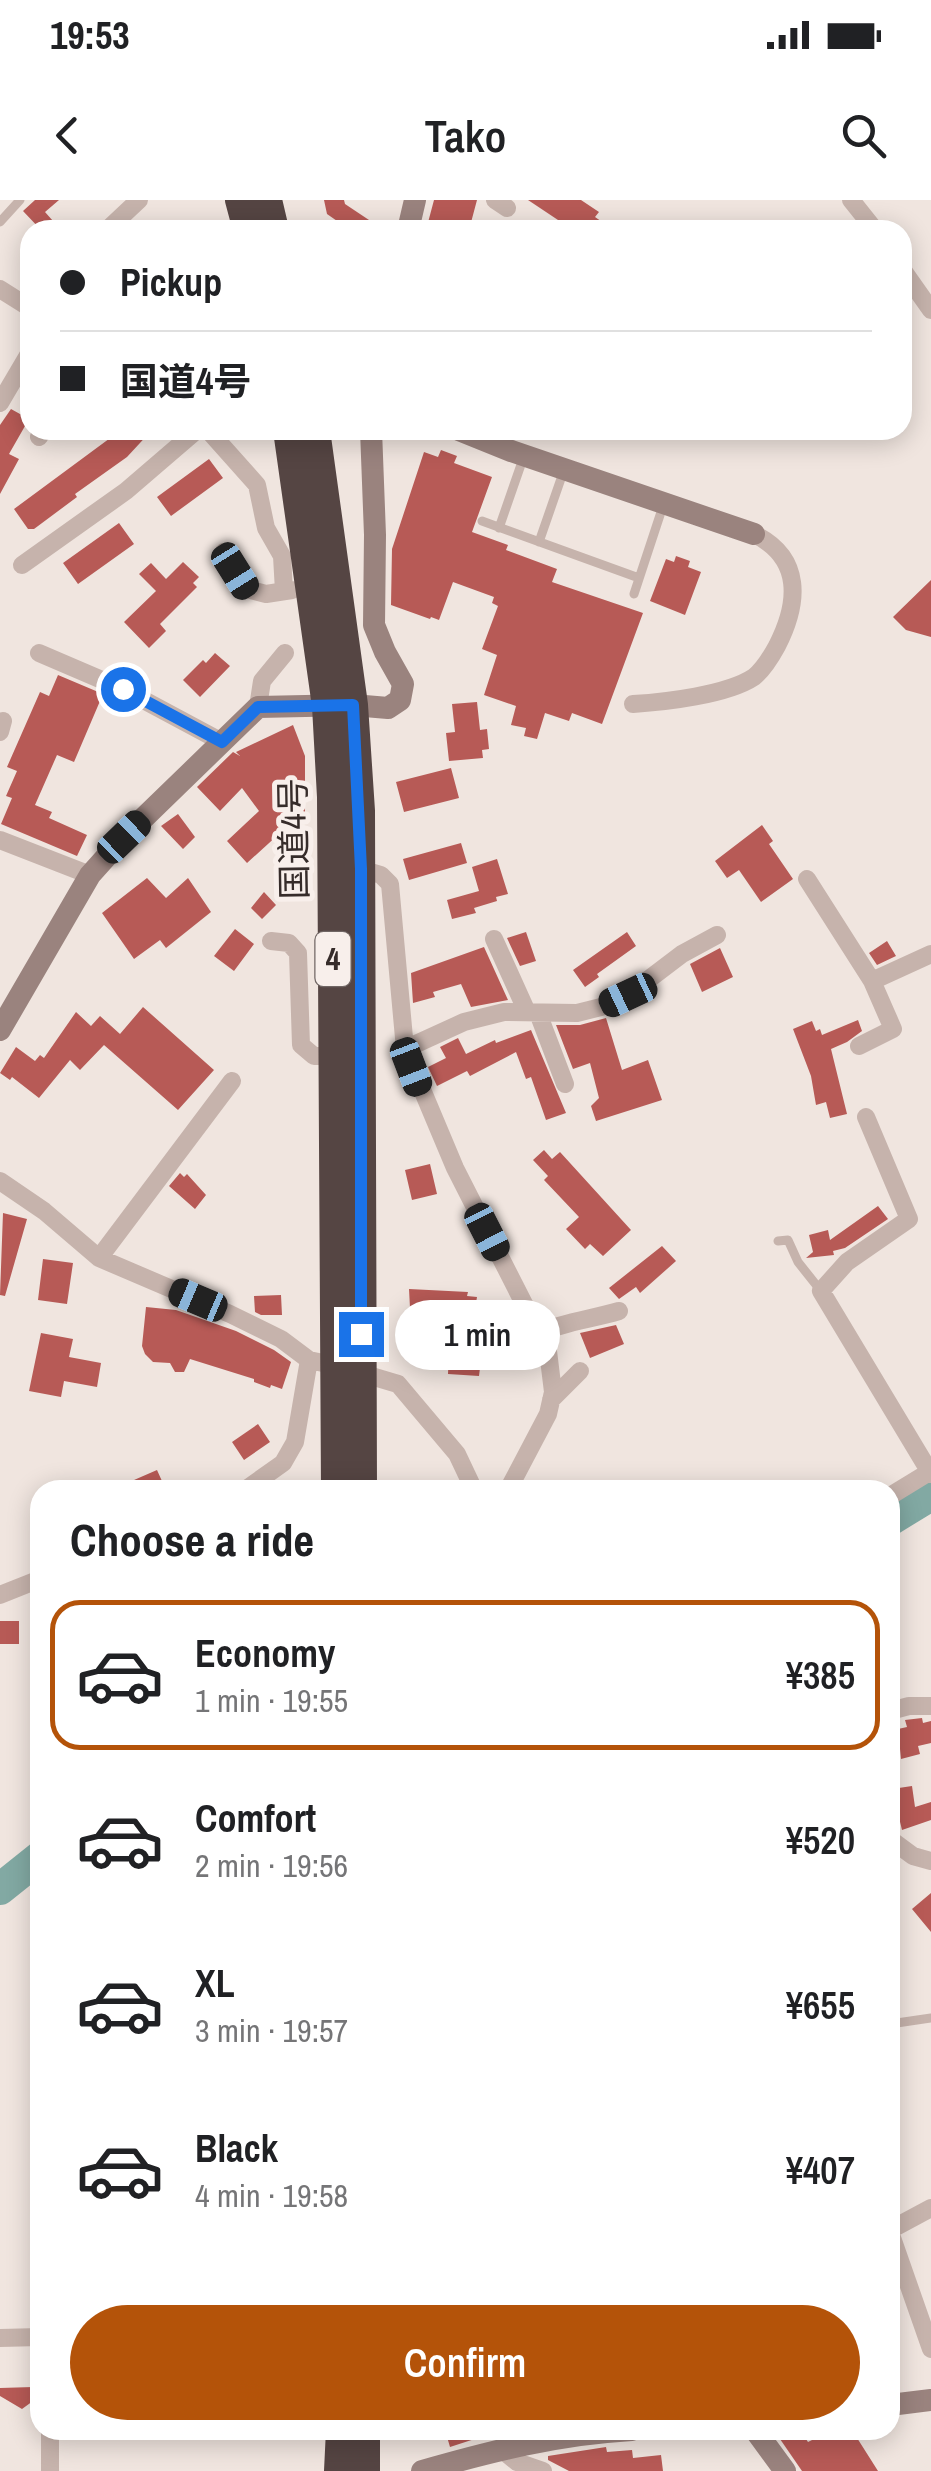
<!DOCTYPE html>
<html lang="en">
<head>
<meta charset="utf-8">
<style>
  body { margin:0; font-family:"Archivo Narrow","Noto Sans JP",sans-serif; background:#f6f6f6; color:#202124; height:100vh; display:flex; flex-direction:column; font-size:38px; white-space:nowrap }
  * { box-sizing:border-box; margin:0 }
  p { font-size:32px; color:#757577 }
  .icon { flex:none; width:55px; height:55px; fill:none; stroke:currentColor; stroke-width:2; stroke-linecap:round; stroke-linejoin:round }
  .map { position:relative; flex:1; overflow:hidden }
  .sheet { position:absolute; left:30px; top:1280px; width:870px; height:960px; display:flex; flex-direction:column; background:#fff; border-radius:30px; box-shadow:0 5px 25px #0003 }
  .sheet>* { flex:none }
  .hud { position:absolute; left:20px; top:20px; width:892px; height:220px; border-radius:30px; box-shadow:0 5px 25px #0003; display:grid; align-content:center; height:220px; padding:0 40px; background:#fff }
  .end { position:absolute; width:45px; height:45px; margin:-22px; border:12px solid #1a73e8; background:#fff; box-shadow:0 0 0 5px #fff }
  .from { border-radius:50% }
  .bubble { position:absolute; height:70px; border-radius:35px; background:#fff; box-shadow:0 5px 25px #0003; font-size:32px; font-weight:600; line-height:70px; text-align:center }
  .car { position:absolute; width:30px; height:60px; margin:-30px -15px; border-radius:12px; box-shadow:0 0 8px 2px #0007; background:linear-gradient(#222 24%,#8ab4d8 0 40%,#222 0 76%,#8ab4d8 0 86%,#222 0) }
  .hud b { display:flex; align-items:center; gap:35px; height:95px; font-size:38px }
  .hud b+b { border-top:2px solid #e0e0e0 }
  .hud i { width:25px; height:25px; background:#202124 }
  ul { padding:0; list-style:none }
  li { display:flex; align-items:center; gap:30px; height:150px; margin:0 20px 15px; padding:0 20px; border:5px solid transparent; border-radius:30px }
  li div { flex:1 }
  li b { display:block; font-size:38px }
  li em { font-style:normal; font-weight:600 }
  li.on { border-color:#b45309 }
  li>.icon { width:90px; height:90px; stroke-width:1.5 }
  h2 { padding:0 40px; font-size:45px; line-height:120px }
  .action { display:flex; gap:20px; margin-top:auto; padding:20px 40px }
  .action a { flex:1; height:115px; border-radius:60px; background:#b45309; color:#fff; font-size:40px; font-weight:600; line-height:115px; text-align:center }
  .status { display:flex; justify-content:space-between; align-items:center; height:70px; padding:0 50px; background:#fff; direction:ltr }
  .status svg { height:28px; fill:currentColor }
  header { display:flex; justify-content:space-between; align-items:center; height:130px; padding:0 40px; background:#fff; font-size:45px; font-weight:600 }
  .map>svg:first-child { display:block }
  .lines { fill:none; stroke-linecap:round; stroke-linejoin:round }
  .river { stroke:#82a9a3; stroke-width:32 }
  .building { fill:#b75a56 }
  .lane { stroke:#c6b3ac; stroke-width:9 }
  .street { stroke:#c6b3ac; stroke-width:18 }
  .secondary { stroke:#9a837e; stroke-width:22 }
  .highway { stroke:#554543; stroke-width:30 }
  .route { stroke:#1a73e8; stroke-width:12 }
  .labels { text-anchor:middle; stroke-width:10; stroke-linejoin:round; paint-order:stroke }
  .shield { fill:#f8efeb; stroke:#706664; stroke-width:2.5 }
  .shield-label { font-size:32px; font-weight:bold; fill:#362c2a }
  .street-label { font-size:35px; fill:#362c2a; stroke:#f8efeb }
</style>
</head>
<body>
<div class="status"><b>19:53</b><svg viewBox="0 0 49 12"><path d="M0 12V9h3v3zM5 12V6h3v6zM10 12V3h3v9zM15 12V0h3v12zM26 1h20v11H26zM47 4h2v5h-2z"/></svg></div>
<header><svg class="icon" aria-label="back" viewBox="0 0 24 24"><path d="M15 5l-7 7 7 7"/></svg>Tako<svg class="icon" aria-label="search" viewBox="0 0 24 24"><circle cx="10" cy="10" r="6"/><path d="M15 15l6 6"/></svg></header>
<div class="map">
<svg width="931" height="2271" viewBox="0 0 931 2271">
  <rect width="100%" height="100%" fill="#f0e5df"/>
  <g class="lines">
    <path class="river" d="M890,1320L931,1295
      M0,1689L40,1657"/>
  </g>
  <path class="building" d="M35,0H59L45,12L61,30H41L23,11Z
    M324,0H344L345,4L384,30H350L327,14Z
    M434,0H477L469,30H426Z
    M528,0H581L599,12L595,17L614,30H573Z
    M11,209L29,219L9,254L19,259L0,294V225Z
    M121,230H152L127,257L75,294L77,297L34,329H28L14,309Z
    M441,250L457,256L454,263L492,277L472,332L508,345L506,350L557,369L552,382L643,413L602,524L572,513L569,521L545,513L537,539L524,536L526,528L511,525L516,506L484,495L497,455L482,449L498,406L492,403L494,397L453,382L439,420L431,417L430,419L391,405L392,349L424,252L438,257Z
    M209,259L223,278L171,316L157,297Z
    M119,323L134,344L78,384L63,363Z
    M676,356L690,361L688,367L701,372L685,415L650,401L666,359L674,362Z
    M183,362L199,377L193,383L197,387L160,424L166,431L149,448L124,422L156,391L139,374L151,363L166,379Z
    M931,380V437L906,430L893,417Z
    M215,453L230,466L200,497L183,480L203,460L206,463Z
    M58,475L103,494L74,562L57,555L35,605L52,612L49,618L87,635L77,656L1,624L12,598L6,596L17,571L7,567L40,492L49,496Z
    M477,502L480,530L487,529L489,549L482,550L483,558L449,561L446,533L455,532L452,504Z
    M293,525L305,556V619L291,623L247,663L227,641L259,611L242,588L220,611L197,587L233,552L240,556L236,552Z
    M451,568L459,598L404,612L396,582Z
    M178,614L195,637L183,649L161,626Z
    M762,625L773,641L769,644L793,679L761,702L739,670L727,678L715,661Z
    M461,643L467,663L409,680L403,659Z
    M497,659L508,694L496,697L497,701L474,708L476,713L452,719L447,700L479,691L472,667Z
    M147,678L166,698L188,678L211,712L166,748L160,740L134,759L102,713Z
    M264,692L276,705L262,719L251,708Z
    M235,729L254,744L234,771L214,756Z
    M526,732L536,761L520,766L507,738Z
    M627,732L636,746L597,774L599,777L585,787L573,770Z
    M887,741L896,756L877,765L869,753Z
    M484,747L508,800L471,807L461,784L433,792L435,797L413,803L411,773Z
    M720,748L733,777L702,792L690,764Z
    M143,807L214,870L178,910L104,845L80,870L70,860L39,898L12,877L10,880L0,873L16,847L35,861L40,855L44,858L76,812L91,826L100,816L120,834Z
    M606,818L622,870L648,860L662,900L596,921L591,906L599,898L590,863L573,869L556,825H580Z
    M858,820L862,831L847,842L831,849L847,914L830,918L826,902L816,905L811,876L793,829L812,821L816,831L820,829L822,835Z
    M531,830L566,913L546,920L531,877L526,879L516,852L470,876L467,871L437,886L428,867L446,858L440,847L458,838L466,854L495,840L496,843Z
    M544,950L552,959L560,952L631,1030L603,1056L590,1044L585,1049L566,1029L579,1017L544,980L548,976L533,960Z
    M430,964L437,994L412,1000L405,970Z
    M180,973L184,977L187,974L206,995L195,1009L169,986Z
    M878,1006L888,1019L845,1048L833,1051L834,1055L806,1058L813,1052L809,1035L828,1030L830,1040Z
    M3,1013L27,1019L5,1096L0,1095Z
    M662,1046L676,1061L640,1093L636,1087L619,1099L609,1088Z
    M43,1059L73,1063L67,1104L38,1100Z
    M409,1089L468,1092L467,1096L477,1097L474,1115L438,1110V1114H419V1108H410Z
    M281,1095L282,1115H261L255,1112L254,1096Z
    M146,1107L176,1110L236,1131L274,1150L291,1162L282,1189L271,1185L270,1188L254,1182V1179L190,1159L184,1172H175L170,1163L153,1162L145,1154L142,1146Z
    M616,1125L624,1144L590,1158L580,1133Z
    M41,1133L73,1139L69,1157L101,1163L97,1187L64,1181L61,1197L29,1191Z
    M449,1149L514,1153L512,1170L480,1168L479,1176L448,1174Z
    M258,1224L270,1242L244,1260L232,1242Z
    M157,1270L166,1290H111Z
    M0,1421H19V1444H0Z
    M922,1518L923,1523L931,1521V1543L918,1546L920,1554L901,1559L898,1529L907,1527L905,1520Z
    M912,1586L915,1607L931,1602V1620L902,1630L892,1589Z
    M931,1693V1732L912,1709Z
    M33,2187V2201L22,2209L0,2196V2188Z
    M445,2230H493V2233L450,2247Z
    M792,2230H800L808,2242L832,2230H852L878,2271H802L780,2239Z
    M606,2247L607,2252L632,2250L633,2258L661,2255L663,2271H569L548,2260V2256Z"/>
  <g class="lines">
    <path class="lane" d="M0,22L20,0
      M482,321L639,378
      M499,328L524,256
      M539,342L564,270
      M634,394L663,306
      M778,1041L788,1040L798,1062L821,1091
      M890,1824L931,1818"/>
    <path class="street" d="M495,0L507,8
      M851,0L875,30
      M107,30L139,0
      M902,69L931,110
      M0,89L30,108
      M0,203L30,152
      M208,230L257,285L266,328L282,356L284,391
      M39,237L43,230
      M224,352L247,389L266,394L292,390
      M22,365L126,291L197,230
      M39,453L123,489L222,542
      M633,504C665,502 727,495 754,477C764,469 771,457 777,446C799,403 803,358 754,334
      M258,507L262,481L285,453
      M0,532L3,521
      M0,640L90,675
      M361,669L381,675L390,684L405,849L464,822L504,812L577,813L601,807L628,795L682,754L717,735
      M807,679L872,781L893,829L859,846
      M494,739L527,812
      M271,741L289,743L298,753L301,845L314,856H335
      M872,781L931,754
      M538,813L565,884
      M405,849L455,968L548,1151L553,1192L548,1214L508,1290
      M866,917L909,1019L847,1062L821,1091L931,1274
      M0,981L44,1011L99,1058L230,1114L281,1139L309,1160L337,1166
      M99,1058L232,881
      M539,1133C564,1122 592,1119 619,1111
      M361,1173L398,1184L457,1254L474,1290
      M551,1200L580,1171
      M245,1290L283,1263L295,1242L309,1160
      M890,1296L931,1271
      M0,1395L40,1379
      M890,1511L909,1506H931
      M890,1639L913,1656L931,1661
      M890,2030L931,2008
      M890,2032L931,2149
      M0,2138L40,2137
      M501,2249L517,2262L543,2271
      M50,2271V2230"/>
    <path class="secondary" d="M408,30L415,0
      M459,230L511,251L754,334
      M0,830L90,675L124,637L258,507L353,505L388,508L400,500L403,484L385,452L374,425L375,335L371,230
      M890,2205L931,2200
      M755,2230L785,2271
      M422,2271C492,2251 559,2234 632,2230"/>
    <path class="highway" d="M240,0L248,30
      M267,0L274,30
      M288,230L327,506L332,597L336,1290
      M315,230L353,505L360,611L362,1290
      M365,2230V2271
      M339,2271L341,2230"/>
  </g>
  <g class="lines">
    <path class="route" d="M123,489L222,542L258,507L353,505L361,669V1134"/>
  </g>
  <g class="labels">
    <rect class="shield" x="315.5" y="732" width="35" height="54" rx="8"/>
    <g class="shield-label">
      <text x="333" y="770">4</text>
    </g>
    <g class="street-label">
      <text transform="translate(294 639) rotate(-91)" y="12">国道4号</text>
    </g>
  </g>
</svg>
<i class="end from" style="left:123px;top:489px"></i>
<i class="end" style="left:361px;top:1134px"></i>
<div class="bubble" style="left:395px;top:1100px;width:165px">1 min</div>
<i class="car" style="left:235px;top:371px;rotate:148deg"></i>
<i class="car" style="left:124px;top:637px;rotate:46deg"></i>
<i class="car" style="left:628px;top:795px;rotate:245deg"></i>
<i class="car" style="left:411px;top:867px;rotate:159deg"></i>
<i class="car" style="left:487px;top:1032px;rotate:153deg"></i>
<i class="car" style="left:198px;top:1100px;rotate:293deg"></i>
<div class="hud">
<b><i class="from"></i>Pickup</b>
<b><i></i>国道4号</b>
</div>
<section class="sheet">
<h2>Choose a ride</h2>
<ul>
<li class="on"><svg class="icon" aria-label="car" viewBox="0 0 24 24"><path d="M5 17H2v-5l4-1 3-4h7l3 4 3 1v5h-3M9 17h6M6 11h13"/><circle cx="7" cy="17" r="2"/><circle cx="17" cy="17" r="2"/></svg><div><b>Economy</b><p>1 min · 19:55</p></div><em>¥385</em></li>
<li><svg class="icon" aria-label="car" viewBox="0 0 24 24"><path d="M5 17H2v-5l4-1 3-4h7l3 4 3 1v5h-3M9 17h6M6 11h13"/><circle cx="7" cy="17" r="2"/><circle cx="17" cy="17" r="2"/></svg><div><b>Comfort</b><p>2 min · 19:56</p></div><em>¥520</em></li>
<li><svg class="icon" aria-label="car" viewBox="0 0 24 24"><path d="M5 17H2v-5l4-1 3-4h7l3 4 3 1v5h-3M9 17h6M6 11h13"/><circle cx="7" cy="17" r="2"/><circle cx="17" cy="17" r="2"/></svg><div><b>XL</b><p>3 min · 19:57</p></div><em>¥655</em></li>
<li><svg class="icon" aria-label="car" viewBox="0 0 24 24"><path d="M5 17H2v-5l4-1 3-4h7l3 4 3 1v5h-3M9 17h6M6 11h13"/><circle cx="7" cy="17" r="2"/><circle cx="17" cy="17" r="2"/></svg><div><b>Black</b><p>4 min · 19:58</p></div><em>¥407</em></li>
</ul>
<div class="action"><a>Confirm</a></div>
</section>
</div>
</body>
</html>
